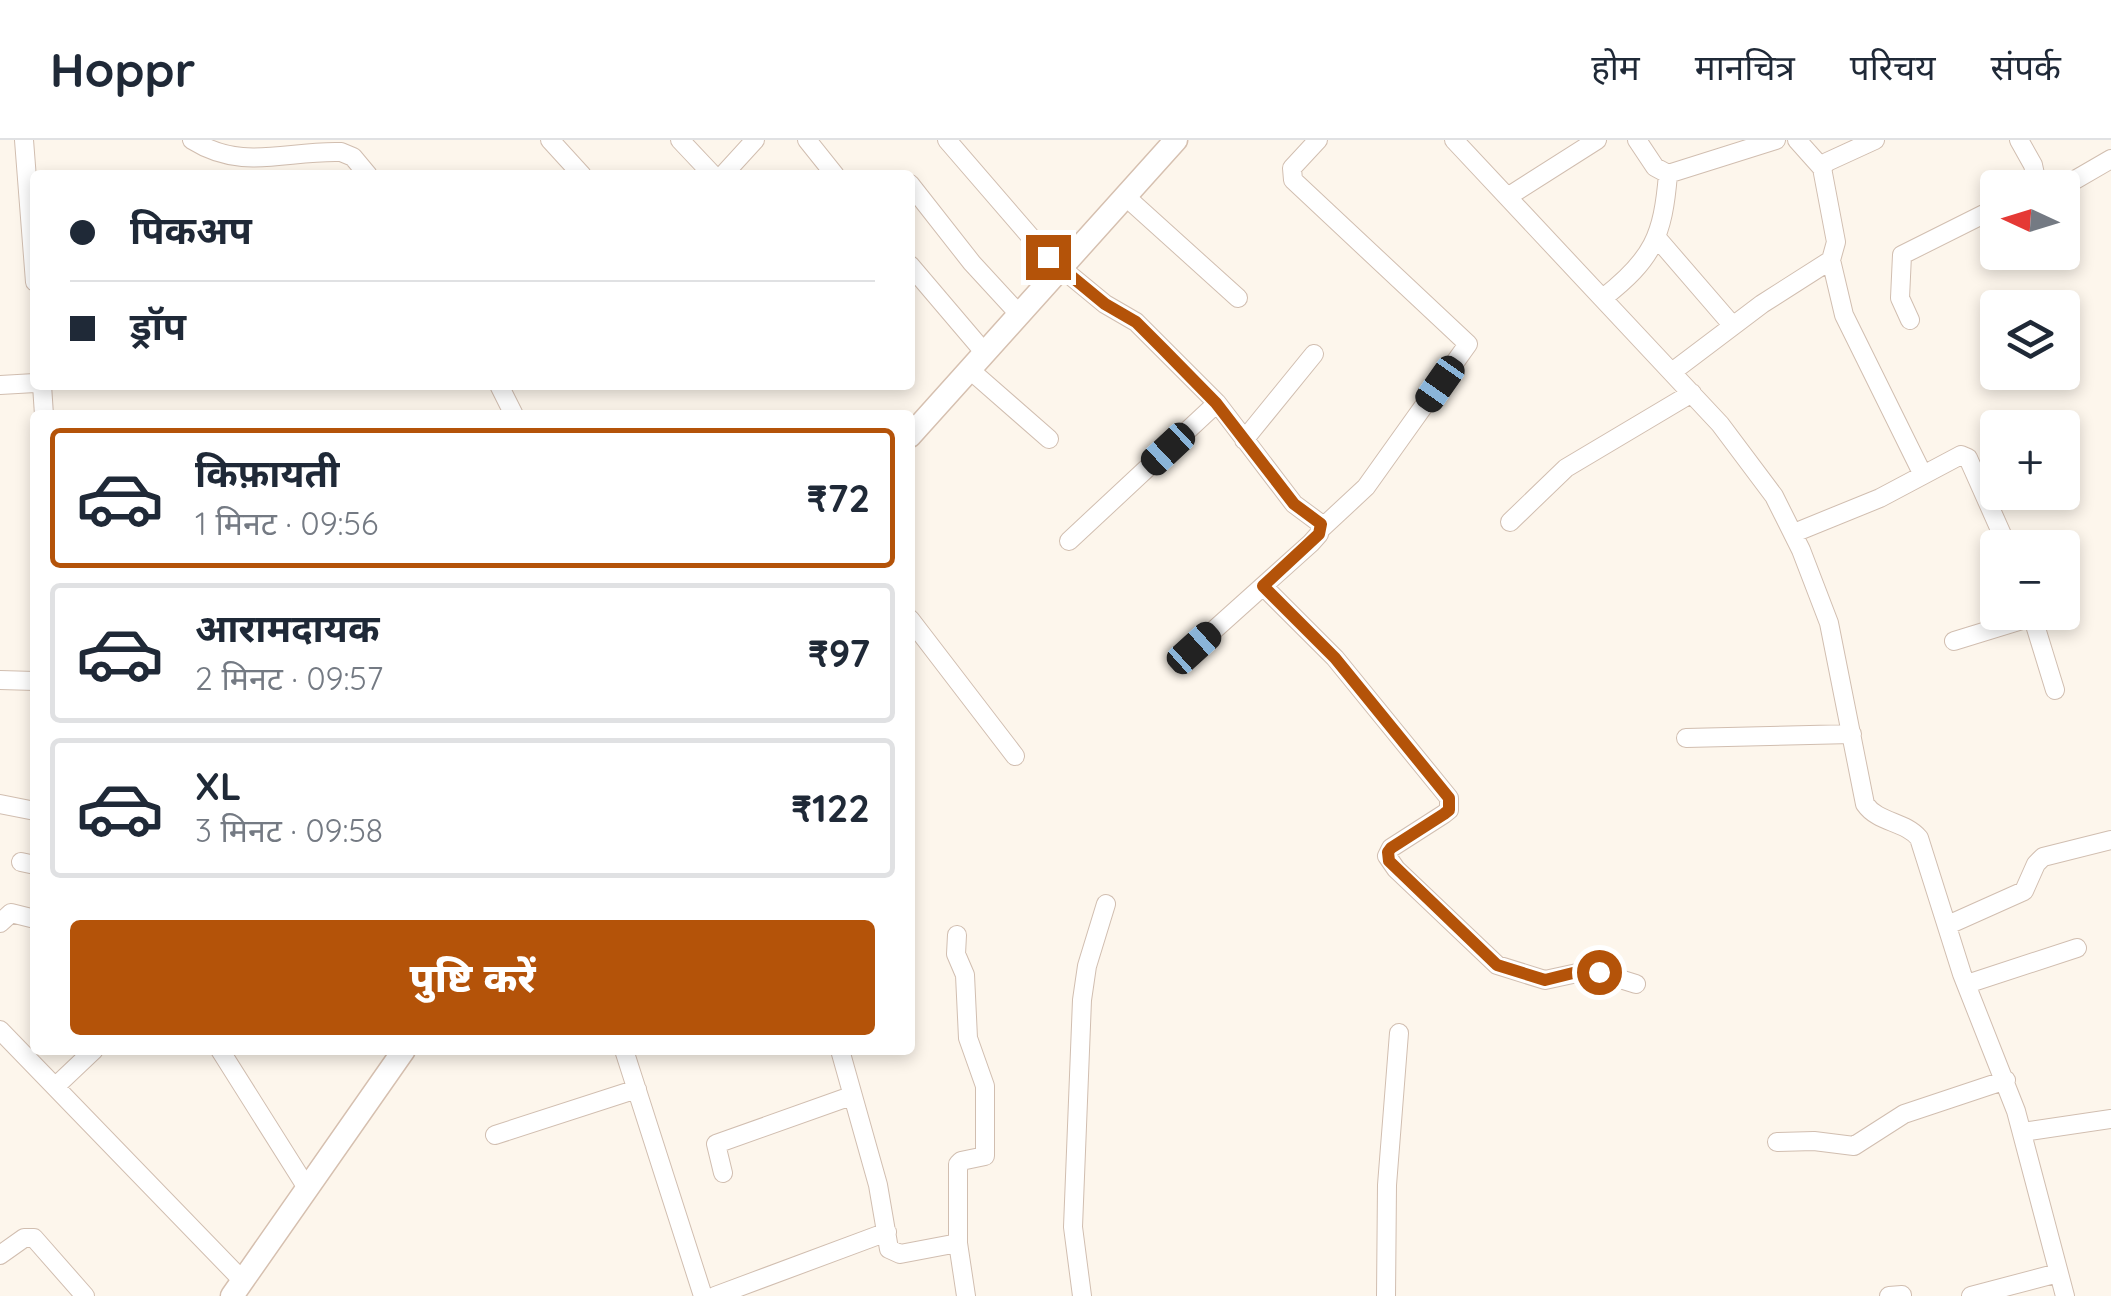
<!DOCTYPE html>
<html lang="hi">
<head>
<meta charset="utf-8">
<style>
  body { margin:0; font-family:Quicksand,"Noto Sans Devanagari",sans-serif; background:#f2f2f3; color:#1f2937; height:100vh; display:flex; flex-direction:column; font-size:38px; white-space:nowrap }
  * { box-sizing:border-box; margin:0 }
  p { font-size:32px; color:#747a83 }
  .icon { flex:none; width:55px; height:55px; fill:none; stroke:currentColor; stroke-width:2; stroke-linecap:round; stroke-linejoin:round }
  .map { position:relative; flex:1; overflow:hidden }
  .side { position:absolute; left:30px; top:270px; width:885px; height:645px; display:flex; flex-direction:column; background:#fff; border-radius:10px; box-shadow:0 5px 15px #0003 }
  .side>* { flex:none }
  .guide { position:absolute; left:30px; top:30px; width:885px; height:220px; border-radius:10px; box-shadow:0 5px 15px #0003; display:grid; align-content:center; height:220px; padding:0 40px; background:#fff }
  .needle { width:65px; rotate:274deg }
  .tools { position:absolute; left:1980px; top:30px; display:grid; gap:20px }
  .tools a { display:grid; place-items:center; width:100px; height:100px; border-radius:10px; background:#fff; box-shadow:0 5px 15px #0003; font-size:50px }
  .end { position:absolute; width:45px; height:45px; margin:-22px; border:12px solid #b45309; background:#fff; box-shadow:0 0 0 5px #fff }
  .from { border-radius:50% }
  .car { position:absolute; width:30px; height:60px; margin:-30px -15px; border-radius:12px; box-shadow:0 0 8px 2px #0007; background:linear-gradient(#222 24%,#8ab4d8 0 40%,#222 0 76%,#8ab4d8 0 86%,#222 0) }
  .guide b { display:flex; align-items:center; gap:35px; height:95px; font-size:38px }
  .guide b+b { border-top:2px solid #e0e1e3 }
  .guide i { width:25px; height:25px; background:#1f2937 }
  ul { padding:18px 0 0; list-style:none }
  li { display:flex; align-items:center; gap:30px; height:140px; margin:0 20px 15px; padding:0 20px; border:5px solid #e0e1e3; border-radius:10px }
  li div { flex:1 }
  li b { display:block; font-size:38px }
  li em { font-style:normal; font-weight:800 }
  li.on { border-color:#b45309 }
  li>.icon { width:90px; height:90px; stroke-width:1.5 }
  .button { display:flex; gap:20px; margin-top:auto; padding:20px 40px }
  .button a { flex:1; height:115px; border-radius:10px; background:#b45309; color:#fff; font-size:40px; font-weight:800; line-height:115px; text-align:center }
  header { display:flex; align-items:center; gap:60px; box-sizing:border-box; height:140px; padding:0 50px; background:#fff; border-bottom:2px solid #e0e1e3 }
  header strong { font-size:48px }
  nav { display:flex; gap:55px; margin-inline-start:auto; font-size:35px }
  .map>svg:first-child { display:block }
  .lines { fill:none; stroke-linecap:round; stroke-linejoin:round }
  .street-casing { stroke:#d1beb0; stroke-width:20 }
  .secondary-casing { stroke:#d6c0b0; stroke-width:25 }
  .street { stroke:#fff; stroke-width:18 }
  .secondary { stroke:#fff; stroke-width:22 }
  .route { stroke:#b45309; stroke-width:12 }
</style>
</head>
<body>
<header>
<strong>Hoppr</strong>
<nav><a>होम</a><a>मानचित्र</a><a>परिचय</a><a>संपर्क</a></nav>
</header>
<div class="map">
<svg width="2111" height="1156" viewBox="0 0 2111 1156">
  <rect width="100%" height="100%" fill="#fdf6ec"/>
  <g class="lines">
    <g class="street-casing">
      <path id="street" d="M24,0L35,142
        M192,0C243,32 286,10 341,12L353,17L368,35
        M550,0L582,35
        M680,0L713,35
        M807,0L835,35
        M947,0L1048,117L1105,164L1136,182L1217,263L1294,364L1321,384L1319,394L1311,403L1194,508
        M1318,0L1292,28L1293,40L1468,204L1366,347L1322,388
        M1454,0L1720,284L1774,356L1801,410L1829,483L1865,664C1878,683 1905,681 1919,698L1962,834L2016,971L2065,1156
        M1637,0L1655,27L1668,34L1776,0
        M1797,0L1822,28
        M2019,0L2033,25L2038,48
        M723,35L755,0
        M910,44L972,123L1018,173
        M2061,48L2111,19
        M1125,56L1238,158
        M1509,56L1597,0
        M1657,98L1733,186
        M1831,120L1844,175L1923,335
        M910,125L984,212
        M1603,158C1653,119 1663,96 1668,34
        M1910,180L1900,158L1902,115L1998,67
        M969,229L1049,299
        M1672,232L1762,164L1831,120L1836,102L1822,28L1827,22L1875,0
        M0,245L35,243
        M42,245L44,275
        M499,245L514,275
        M1244,300L1314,214
        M1510,382L1566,328L1692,253
        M1794,393L1880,358L1961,315L1968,318L2008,408
        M1069,401L1217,263
        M1263,446L1335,518L1449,658V670L1444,674L1391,708L1387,716L1396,729L1497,825L1545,840L1591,830L1636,844
        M2031,472L2055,550
        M910,479L1015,616
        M1954,501L2032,477
        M0,540L35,541
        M1686,598L1852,594
        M0,664L35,671
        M21,722L35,725
        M0,783L11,773L35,779
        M1948,785L2024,751L2036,724L2043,717L2111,700
        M957,795L956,814L965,835L968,898L985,946V1016L961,1021L958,1024V1103
        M1967,844L2077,808
        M0,890L242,1140
        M220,910L307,1048
        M624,910L703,1156
        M840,910L878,1045L889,1109L900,1114L958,1103L966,1156
        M56,946L94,910
        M2022,992L2111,979
        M495,995L637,949
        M1777,1002L1814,1001L1854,1006L1904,974L2006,940
        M723,1033L716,1004L851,956
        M0,1115L24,1098H34L85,1156
        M715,1156L887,1092
        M1082,1156L1073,1087L1082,860L1087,826L1106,764
        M1386,1156L1387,1045L1399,893
        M1889,1156L1902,1155
        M1971,1156L2058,1133"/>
    </g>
    <g class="secondary-casing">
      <path id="secondary" d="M910,296L1176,0
        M232,1156L404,910"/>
    </g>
    <use href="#street" class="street"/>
    <use href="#secondary" class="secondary"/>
  </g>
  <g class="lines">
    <path class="route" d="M1048,117L1105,164L1136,182L1164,210L1216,263L1294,364L1321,384L1319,394L1263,446L1335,518L1449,658V670L1444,674L1391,708L1388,712L1389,721L1497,825L1545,840L1581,831L1599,832"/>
  </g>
</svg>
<div class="tools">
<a><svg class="needle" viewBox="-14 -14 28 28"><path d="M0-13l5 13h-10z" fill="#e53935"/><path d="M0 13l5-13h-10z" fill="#747a83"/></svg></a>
<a><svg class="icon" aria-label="layers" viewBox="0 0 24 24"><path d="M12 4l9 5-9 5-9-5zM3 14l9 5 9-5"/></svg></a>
<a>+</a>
<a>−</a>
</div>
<i class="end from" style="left:1599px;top:832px"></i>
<i class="end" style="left:1048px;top:117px"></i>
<i class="car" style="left:1440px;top:244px;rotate:215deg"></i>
<i class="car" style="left:1168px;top:309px;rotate:227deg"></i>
<i class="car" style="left:1194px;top:508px;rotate:48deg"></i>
<div class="guide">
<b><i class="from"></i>पिकअप</b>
<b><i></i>ड्रॉप</b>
</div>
<section class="side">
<ul>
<li class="on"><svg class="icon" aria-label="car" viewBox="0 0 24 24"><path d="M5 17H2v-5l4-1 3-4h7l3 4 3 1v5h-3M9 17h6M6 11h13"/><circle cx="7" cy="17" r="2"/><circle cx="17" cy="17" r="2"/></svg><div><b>किफ़ायती</b><p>1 मिनट · 09:56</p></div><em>₹72</em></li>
<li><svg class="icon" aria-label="car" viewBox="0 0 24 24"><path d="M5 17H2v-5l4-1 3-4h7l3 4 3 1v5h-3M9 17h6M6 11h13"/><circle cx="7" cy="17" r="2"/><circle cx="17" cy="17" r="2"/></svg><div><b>आरामदायक</b><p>2 मिनट · 09:57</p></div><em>₹97</em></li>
<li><svg class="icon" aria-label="car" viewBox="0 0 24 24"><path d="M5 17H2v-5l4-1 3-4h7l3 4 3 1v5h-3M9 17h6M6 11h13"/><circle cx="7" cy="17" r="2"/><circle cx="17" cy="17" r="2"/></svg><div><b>XL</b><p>3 मिनट · 09:58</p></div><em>₹122</em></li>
</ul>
<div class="button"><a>पुष्टि करें</a></div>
</section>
</div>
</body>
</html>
